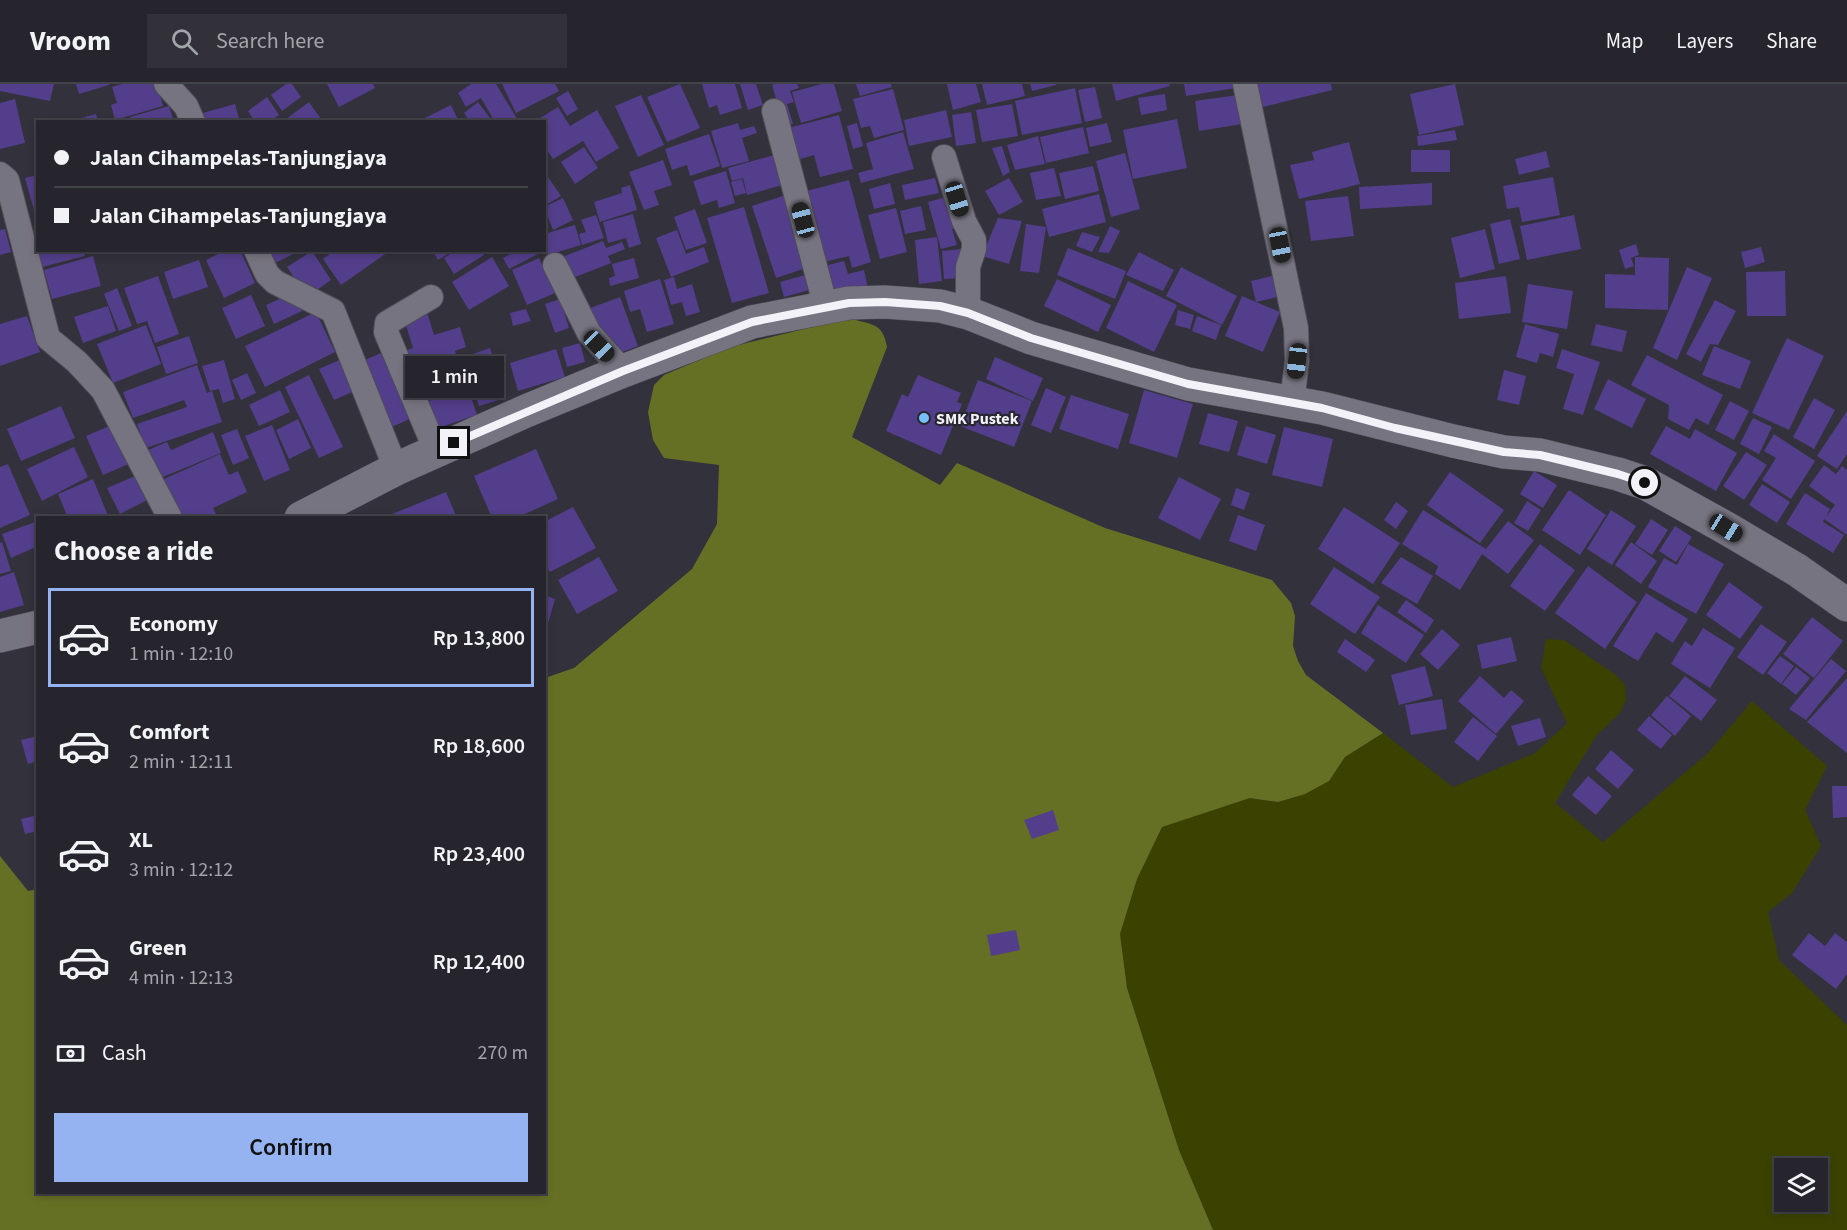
<!DOCTYPE html>
<html lang="en">
<head>
<meta charset="utf-8">
<style>
  body { margin:0; font-family:"Source Sans 3",sans-serif; background:#323139; color:#f1f3f6; height:100vh; display:flex; flex-direction:column; font-size:22px; white-space:nowrap }
  * { box-sizing:border-box; margin:0 }
  p { font-size:20px; color:#a4a5aa }
  .icon { flex:none; width:33px; height:33px; fill:none; stroke:currentColor; stroke-width:2; stroke-linecap:round; stroke-linejoin:round }
  .map { position:relative; flex:1; overflow:hidden }
  .panel { position:absolute; left:36px; top:432px; width:510px; height:678px; display:flex; flex-direction:column; background:#26252d; border-radius:0px; box-shadow:0 3px 9px #0003,0 0 0 2px #424249 }
  .panel>* { flex:none }
  .guide { position:absolute; left:36px; top:36px; width:510px; height:132px; border-radius:0px; box-shadow:0 3px 9px #0003,0 0 0 2px #424249; display:grid; align-content:center; height:132px; padding:0 18px; background:#26252d }
  .fabs { position:absolute; left:1774px; top:1074px; display:grid; gap:12px }
  .fabs a { display:grid; place-items:center; width:54px; height:54px; border-radius:0px; background:#26252d; box-shadow:0 3px 9px #0003,0 0 0 2px #424249; font-size:30px }
  .end { position:absolute; width:27px; height:27px; margin:-14px; border:8px solid #f3f2f9; background:#111; box-shadow:0 0 0 3px #111 }
  .from { border-radius:50% }
  .bubble { position:absolute; height:42px; border-radius:0px; background:#26252d; box-shadow:0 3px 9px #0003,0 0 0 2px #424249; font-size:20px; font-weight:600; line-height:42px; text-align:center }
  .car { position:absolute; width:18px; height:36px; margin:-18px -9px; border-radius:8px; box-shadow:0 0 4px 2px #0007; background:linear-gradient(#222 24%,#8ab4d8 0 40%,#222 0 76%,#8ab4d8 0 86%,#222 0) }
  .guide b { display:flex; align-items:center; gap:21px; height:57px; font-size:22px }
  .guide b+b { border-top:2px solid #424249 }
  .guide i { width:15px; height:15px; background:#f1f3f6 }
  ul { padding:0; list-style:none }
  li { display:flex; align-items:center; gap:18px; height:99px; margin:0 12px 9px; padding:0 6px; border:3px solid transparent; border-radius:0px }
  li div { flex:1 }
  li b { display:block; font-size:22px }
  li em { font-style:normal; font-weight:600 }
  li.on { border-color:#95b2f1 }
  li>.icon { width:54px; height:54px; stroke-width:1.5 }
  h2 { padding:0 18px; font-size:27px; line-height:72px }
  .pay { display:flex; align-items:center; gap:15px; height:66px; padding:0 18px; font-size:22px }
  .pay p { margin-inline-start:auto }
  .cta { display:flex; gap:12px; margin-top:auto; padding:12px 18px }
  .cta a { flex:1; height:69px; border-radius:0px; background:#95b2f1; color:#111; font-size:24px; font-weight:600; line-height:69px; text-align:center }
  header { display:flex; align-items:center; gap:36px; box-sizing:border-box; height:84px; padding:0 30px; background:#26252d; border-bottom:2px solid #424249 }
  header strong { font-size:28px }
  nav { display:flex; gap:33px; margin-inline-start:auto; font-size:21px }
  .search { width:420px; height:54px; background:#323139; display:flex; align-items:center; gap:15px; box-sizing:border-box; padding:0 21px; border-radius:0px; color:#a4a5aa; font-size:22px }
  .map>svg:first-child { display:block }
  .green { fill:#3b4200; fill-rule:evenodd }
  .forest { fill:#667024 }
  .building { fill:#533e8b }
  .lines { fill:none; stroke-linecap:round; stroke-linejoin:round }
  .minor-casing { stroke:#4f4d56; stroke-width:26 }
  .secondary-casing { stroke:#4f4d56; stroke-width:34 }
  .minor { stroke:#777481; stroke-width:24 }
  .secondary { stroke:#777481; stroke-width:33 }
  .route { stroke:#f3f2f9; stroke-width:8 }
  .poi-dot { fill:#76c0f7; stroke:#292732; stroke-width:2 }
  .labels { text-anchor:middle; stroke-width:4.5; stroke-linejoin:round; paint-order:stroke }
  .poi-label { font-size:16px; font-weight:bold; fill:#f3f2f9; stroke:#292732; text-anchor:start }
</style>
</head>
<body>
<header>
<strong>Vroom</strong>
<div class="search"><svg class="icon" aria-label="search" viewBox="0 0 24 24"><circle cx="10" cy="10" r="6"/><path d="M15 15l6 6"/></svg>Search here</div>
<nav><a>Map</a><a>Layers</a><a>Share</a></nav>
</header>
<div class="map">
<svg width="1847" height="1146" viewBox="0 0 1847 1146">
  <rect width="100%" height="100%" fill="#33313c"/>
  <path class="green" d="M1546,555L1564,556L1616,591L1625,601L1626,616L1620,629L1596,652L1555,719L1603,758L1708,669L1752,617L1827,682L1805,726L1821,762L1792,809L1768,828L1779,876L1847,941V1146H1213L1179,1066L1127,904L1120,850L1137,795L1161,743L1250,714L1278,718L1329,697L1345,673L1383,649L1453,703L1535,669L1567,639L1541,584ZM1785,1084H1818V1118H1785Z"/>
  <path class="forest" d="M849,234C871,241 883,238 887,263L852,353L940,401L957,379L1105,444L1272,496L1291,519L1295,532L1293,562L1298,577L1306,591L1383,649L1345,673L1329,697L1305,710L1278,718L1250,714L1162,743L1137,795L1120,850L1127,904L1179,1066L1213,1146H0V772L28,807L37,805L38,1108H544L545,594L574,584L692,485L717,440L719,381L664,374L653,356L648,328L654,301L664,291L730,263Z"/>
  <path class="building" d="M0,0H54L50,17L0,7Z
    M76,0H109V1L79,10Z
    M122,0H157L163,22L115,36L111,21L117,19L112,3Z
    M286,0H292L301,13L282,27L271,11Z
    M327,0H373L375,4L339,23Z
    M471,0H496L519,38H495L481,14L466,23L458,9Z
    M502,0H555L559,7L516,29Z
    M680,0L700,44L667,58L647,13Z
    M702,0H735L742,24L720,31L717,21L709,24Z
    M740,0H756L763,21L748,26Z
    M775,0H797L799,4L790,7L794,18L787,20L793,40L784,42L772,1Z
    M822,0H834L842,27L801,39L792,8Z
    M856,0H891L892,3L860,12Z
    M947,0H976L981,18L953,26Z
    M982,0H1022L1025,12L987,21Z
    M1030,0H1056V1L1032,7Z
    M1112,0H1169L1170,2L1116,17Z
    M1184,0H1235V4L1186,12Z
    M1253,0H1331L1332,6L1259,24Z
    M1455,0L1464,41L1419,51L1410,10Z
    M1095,3L1102,34L1085,38L1078,6Z
    M1075,4L1082,39L1022,51L1015,17Z
    M893,5L904,46L874,54L870,42L861,44L853,15Z
    M568,7L578,25L567,32L556,14Z
    M1165,10L1167,26L1141,31L1138,14Z
    M641,11L664,61L638,73L615,22Z
    M1238,11L1242,40L1199,47L1195,17Z
    M267,13L279,31L269,38H255L248,27Z
    M15,15L25,59L0,65V19Z
    M309,18L323,38H282Z
    M478,18L493,38H470L464,29Z
    M235,20L240,38H206L203,29Z
    M1012,20L1018,52L982,58L976,26Z
    M451,21L459,38H417Z
    M169,22L174,38H131L130,33Z
    M558,23L570,42L597,26L619,64L596,78L583,57L553,75L544,62V38H534Z
    M946,26L952,53L909,62L904,36Z
    M971,28L976,59L956,62L952,31Z
    M96,30L98,38H70V37Z
    M839,31L853,85L820,93L814,71L797,76L788,44Z
    M1177,35L1187,84L1133,95L1123,46Z
    M738,39L740,46L754,42L757,49L742,54L749,77L722,84L711,47Z
    M857,39L863,62L853,65L847,42Z
    M1107,39L1112,58L1090,63L1086,44Z
    M1083,43L1089,69L1046,79L1040,53Z
    M1455,46L1457,56L1418,62L1417,52Z
    M903,48L914,85L861,99L858,89L873,85L866,59Z
    M709,50L720,82L690,92L687,81L672,86L665,65Z
    M1038,52L1045,80L1015,86L1007,61Z
    M1349,58L1360,100L1299,115L1290,81L1314,76L1312,68Z
    M1002,62L1010,88L1003,92L992,64Z
    M584,63L598,84L575,100L561,78Z
    M1411,66H1450V88H1411Z
    M1546,67L1550,83L1519,91L1515,75Z
    M1125,69L1140,125L1111,133L1096,77Z
    M774,71L782,101L747,111L743,94L732,97L728,84Z
    M663,76L672,101L654,107L659,121L644,126L629,88Z
    M1093,82L1099,107L1065,115L1059,89Z
    M1054,84L1061,112L1036,116L1030,89Z
    M544,87L561,112L544,122Z
    M726,87L735,119L719,124L717,116L701,121L693,97Z
    M38,91V125L34,126L25,94Z
    M1553,93L1560,131L1522,138L1519,123L1507,125L1503,102Z
    M935,94L939,109L905,116L902,101Z
    M1009,94L1023,118L999,131L985,107Z
    M742,95L746,109L735,112L731,98Z
    M849,96L871,178L852,184L849,172L824,178L806,107Z
    M890,99L895,120L874,125L869,105Z
    M1432,99V121L1360,125L1359,103Z
    M630,101L637,126L600,138L594,118L622,109L621,104Z
    M789,110L812,182L776,194L752,122Z
    M1099,110L1106,138L1049,153L1042,125Z
    M954,111L963,143L952,145L957,161L941,165L928,118Z
    M1348,112L1354,152L1311,157L1305,117Z
    M563,114L573,136L553,146L544,123Z
    M921,122L926,146L905,150L900,127Z
    M744,123L769,209L732,219L707,134Z
    M896,124L907,168L880,175L868,131Z
    M695,125L707,159L686,166L674,133Z
    M633,130L641,160L629,164L626,154L608,159L603,138Z
    M596,131L604,154L582,161L579,150L586,148L581,136Z
    M1574,131L1581,165L1527,176L1520,142Z
    M998,134L1022,137L1009,180L982,172Z
    M1510,135L1520,175L1499,180L1490,140Z
    M1026,140L1046,143L1039,189L1020,187Z
    M575,141L581,161L548,171L544,150Z
    M1110,142L1120,147L1109,169L1098,168Z
    M5,145L11,168L0,171V146Z
    M38,145V166H83L85,172L38,184L22,149Z
    M1485,145L1495,185L1460,194L1451,154Z
    M677,146L686,170L704,163L709,178L671,193L656,154Z
    M1082,148L1100,153L1092,168L1076,162Z
    M937,153L942,197L919,200L915,156Z
    M603,157L606,164L622,158L625,165L608,172L611,179L565,197L555,176Z
    M1636,160L1639,171L1631,174L1634,182L1625,185L1619,166Z
    M1761,163L1765,178L1745,184L1741,168Z
    M1068,164L1126,187L1115,215L1057,191Z
    M962,165L964,194L944,195L942,167Z
    M226,166H240L255,199L224,214L206,176Z
    M259,166H301L267,183Z
    M335,166H391L341,201L323,175Z
    M432,166H454L438,176Z
    M456,166H481L484,171L454,190L444,174Z
    M517,166H537L538,170L509,185L503,174Z
    M312,167L331,196L307,213L287,183Z
    M1139,168L1174,186L1163,207L1126,191Z
    M93,172L101,202L52,215L44,186Z
    M492,173L509,202L469,226L452,198Z
    M1635,173L1669,174L1668,226L1605,224V190L1635,191Z
    M539,174L555,209L527,221L512,186Z
    M634,174L639,194L610,202L609,194L615,192L612,180Z
    M199,176L208,203L173,215L164,188Z
    M844,177L848,190L864,186L868,204L833,213L824,182Z
    M1181,183L1237,212L1222,241L1166,212Z
    M1687,183L1712,194L1677,276L1653,264Z
    M1785,187L1786,232H1747L1746,188Z
    M816,188L820,203L784,213L780,198Z
    M158,192L179,250L155,259L147,237L137,240L124,204Z
    M1272,192L1277,213L1256,218L1280,228L1263,268L1225,252L1242,212L1256,218L1251,197Z
    M1506,192L1511,229L1459,235L1455,199Z
    M674,193L677,205L692,200L700,228L686,232L682,218L671,221L664,196Z
    M660,195L674,240L647,248L640,225L630,228L624,207Z
    M1057,195L1111,221L1098,248L1044,222Z
    M1128,197L1177,221L1154,268L1106,244Z
    M1528,200L1573,207L1567,245L1522,238Z
    M117,204L132,242L119,247L104,210Z
    M293,209L302,227L274,240L266,221Z
    M251,211L265,242L236,255L222,224Z
    M620,213L638,262L617,270L611,254L598,258L585,226Z
    M560,215L569,244L555,249L545,220Z
    M1715,216L1736,227L1718,261L1710,260L1701,278L1686,270Z
    M108,222L116,247L83,259L74,233Z
    M526,225L531,237L513,242L510,229Z
    M1178,226L1194,231L1190,245L1175,241Z
    M316,228L335,268L265,303L245,262Z
    M427,228L434,251L460,243L466,263L455,267L465,300L426,312L422,299L410,302L399,269L413,264L404,235Z
    M27,232L40,268L0,282V240Z
    M1197,232L1221,241L1216,256L1192,247Z
    M1525,240L1559,250L1553,273L1540,269L1537,279L1516,273Z
    M1596,240L1627,247L1622,268L1591,261Z
    M146,241L161,280L113,299L97,260Z
    M189,252L198,279L166,290L157,263Z
    M1787,254L1824,272L1789,346L1752,329Z
    M580,259L585,278L567,283L562,264Z
    M1714,262L1751,277L1740,305L1702,291Z
    M490,264L505,314L479,322L464,273Z
    M556,265L565,293L518,307L510,279Z
    M1562,265L1600,278L1583,331L1563,325L1574,290L1556,284Z
    M381,269L410,335L385,346L356,280Z
    M1647,271L1723,311L1708,341L1696,334L1689,346L1668,335L1669,321L1631,301Z
    M995,273L1043,294L1033,317L986,295Z
    M344,274L359,305L334,316L319,285Z
    M224,276L235,315L223,319L219,305L210,307L202,282Z
    M197,281L207,309L212,307L222,338L146,364L137,340L187,323L184,316L133,334L123,308Z
    M1504,286L1526,292L1519,321L1497,316Z
    M247,289L256,309L241,316L232,296Z
    M309,291L343,363L319,374L285,303Z
    M918,291L961,309L957,318L962,320L941,371L886,347L902,310L908,313Z
    M1608,295L1646,315L1632,344L1594,325Z
    M978,296L1032,317L1014,363L960,342Z
    M468,304L477,331L435,345L426,318Z
    M1046,304L1066,313L1051,349L1031,341Z
    M280,306L290,328L259,342L249,321Z
    M1144,306L1193,320L1177,374L1129,359Z
    M1071,311L1129,330L1118,365L1059,345Z
    M1814,314L1835,326L1814,365L1793,353Z
    M1730,317L1749,327L1734,356L1715,346Z
    M61,322L75,354L21,377L7,345Z
    M1847,327V370L1837,385L1817,372Z
    M1208,329L1238,337L1229,368L1199,360Z
    M1753,334L1772,343L1759,370L1740,360Z
    M298,335L311,364L289,375L276,346Z
    M114,340L131,379L103,391L86,352Z
    M272,341L290,386L264,397L245,352Z
    M1246,342L1276,351L1267,380L1237,371Z
    M1666,342L1690,355L1695,345L1737,369L1716,407L1650,370Z
    M1284,343L1333,355L1322,403L1272,391Z
    M237,345L249,374L233,381L221,351Z
    M213,348L221,369L158,395L146,367L167,358L171,366Z
    M1774,350L1815,377L1791,415L1762,396L1776,374L1764,367Z
    M74,363L88,393L42,417L27,385Z
    M536,365L558,415L516,434H492L474,392Z
    M1746,368L1767,381L1744,416L1723,402Z
    M220,370L229,391L238,387L247,408L213,424L218,434H176L173,416L164,395Z
    M8,380L30,431L0,444V383Z
    M1824,381L1836,390L1842,382L1847,386V451L1824,435L1823,438L1844,451L1833,469L1786,440L1805,409L1830,425L1826,433L1835,421L1809,402Z
    M1534,387L1557,401L1543,424L1520,410Z
    M1450,388L1504,426L1480,459L1427,421Z
    M140,390L151,414L120,430L107,404Z
    M1179,393L1221,415L1200,456L1158,434Z
    M93,395L109,434H68L58,410Z
    M1762,400L1790,418L1777,439L1749,421Z
    M1236,404L1250,409L1244,426L1231,421Z
    M1569,406L1606,431L1580,471L1542,446Z
    M446,408L457,434H385V433Z
    M1527,417L1541,426L1528,447L1514,439Z
    M1396,418L1408,427L1396,445L1384,436Z
    M573,423L596,464L550,488L544,478V438Z
    M1344,423L1400,459L1373,500L1318,465Z
    M1423,426L1486,465L1508,437L1534,456L1508,490L1482,470L1460,506L1435,490L1438,482L1402,460Z
    M1611,426L1636,442L1612,481L1587,465Z
    M1238,431L1265,441L1256,467L1229,457Z
    M1651,435L1668,446L1652,471L1635,460Z
    M38,437V462L11,474L2,450Z
    M1675,442L1692,453L1676,478L1659,467Z
    M2,458L11,487L0,490V459Z
    M1631,458L1657,477L1641,500L1615,481Z
    M1540,460L1575,486L1545,527L1510,502Z
    M1688,460L1724,480L1696,530L1648,503L1664,474L1677,481Z
    M599,473L618,507L577,530L558,496Z
    M1401,473L1433,492L1417,520L1381,499Z
    M1588,482L1637,518L1605,565L1555,529Z
    M1334,483L1380,513L1355,550L1310,520Z
    M14,488L24,521L0,528V493Z
    M1729,498L1763,523L1740,555L1706,531Z
    M1646,509L1688,535L1673,559L1656,548L1638,577L1613,562Z
    M544,511L555,515L545,550L544,549Z
    M1406,516L1434,536L1426,549L1397,528Z
    M1378,521L1424,551L1406,579L1361,549Z
    M1812,533L1843,557L1814,594L1783,570Z
    M1761,540L1787,558L1763,591L1737,573Z
    M1703,544L1735,564L1710,604L1671,580L1685,557L1692,562Z
    M1442,545L1460,561L1438,586L1420,570Z
    M1511,553L1517,577L1482,585L1477,561Z
    M1345,555L1375,576L1366,588L1337,568Z
    M1780,572L1794,582L1781,600L1767,589Z
    M1831,575L1846,587L1806,636L1789,625Z
    M1425,582L1433,612L1399,621L1391,591Z
    M1796,583L1810,594L1796,611L1782,600Z
    M1480,592L1504,614L1511,606L1524,617L1496,650L1458,617Z
    M1685,592L1717,616L1701,637L1669,612Z
    M1847,594V669L1807,638Z
    M1667,612L1691,632L1675,652L1651,631Z
    M1442,615L1447,645L1411,651L1405,621Z
    M1649,632L1672,651L1661,665L1637,646Z
    M1473,633L1497,652L1478,677L1454,658Z
    M1540,634L1546,653L1518,662L1511,642Z
    M38,652V677L28,680L21,656Z
    M1611,666L1634,686L1618,705L1595,685Z
    M1588,692L1612,712L1596,731L1572,711Z
    M1832,702H1847V733L1833,734Z
    M1053,726L1059,746L1032,755L1024,736Z
    M38,731V747L25,750L21,735Z
    M1016,846L1020,866L991,872L987,851Z
    M1809,849L1825,862L1835,849L1847,858V890L1836,905L1792,871Z"/>
  <g class="lines">
    <g class="minor-casing">
      <path id="minor" d="M166,0L186,22L193,38
        M1245,0L1296,244L1297,277L1292,318
        M774,27L826,224
        M944,73L964,137L974,156V165L968,183V229
        M0,90L7,96L48,254L77,278L103,306L170,434
        M256,166L267,190L275,198L333,227L396,385
        M555,181L589,249L623,287
        M431,213L387,239L386,248L436,367"/>
    </g>
    <g class="secondary-casing">
      <path id="secondary" d="M301,434L396,385L526,327L623,287L752,238L849,219L885,218L940,222L968,229L1031,254L1188,300L1322,324L1453,357L1504,368L1540,371L1618,390L1645,399L1726,444L1797,486L1847,521
        M0,552L38,543"/>
    </g>
    <use href="#minor" class="minor"/>
    <use href="#secondary" class="secondary"/>
  </g>
  <g class="lines">
    <path class="route" d="M454,359L623,287L752,238L849,219L885,218L940,222L968,229L1031,254L1188,300L1322,324L1395,344L1504,368L1540,371L1618,390L1645,399"/>
  </g>
  <circle class="poi-dot" cx="924" cy="334" r="6"/>
  <g class="labels">
    <g class="poi-label">
      <text x="936" y="340">SMK Pustek</text>
    </g>
  </g>
</svg>
<div class="fabs">
<a><svg class="icon" aria-label="layers" viewBox="0 0 24 24"><path d="M12 4l9 5-9 5-9-5zM3 14l9 5 9-5"/></svg></a>
</div>
<i class="end from" style="left:1645px;top:399px"></i>
<i class="end" style="left:454px;top:359px"></i>
<div class="bubble" style="left:405px;top:272px;width:99px">1 min</div>
<i class="car" style="left:957px;top:115px;rotate:163deg"></i>
<i class="car" style="left:803px;top:136px;rotate:345deg"></i>
<i class="car" style="left:1280px;top:161px;rotate:169deg"></i>
<i class="car" style="left:599px;top:262px;rotate:136deg"></i>
<i class="car" style="left:1297px;top:277px;rotate:187deg"></i>
<i class="car" style="left:1726px;top:444px;rotate:122deg"></i>
<div class="guide">
<b><i class="from"></i>Jalan Cihampelas-Tanjungjaya</b>
<b><i></i>Jalan Cihampelas-Tanjungjaya</b>
</div>
<section class="panel">
<h2>Choose a ride</h2>
<ul>
<li class="on"><svg class="icon" aria-label="car" viewBox="0 0 24 24"><path d="M5 17H2v-5l4-1 3-4h7l3 4 3 1v5h-3M9 17h6M6 11h13"/><circle cx="7" cy="17" r="2"/><circle cx="17" cy="17" r="2"/></svg><div><b>Economy</b><p>1 min · 12:10</p></div><em>Rp 13,800</em></li>
<li><svg class="icon" aria-label="car" viewBox="0 0 24 24"><path d="M5 17H2v-5l4-1 3-4h7l3 4 3 1v5h-3M9 17h6M6 11h13"/><circle cx="7" cy="17" r="2"/><circle cx="17" cy="17" r="2"/></svg><div><b>Comfort</b><p>2 min · 12:11</p></div><em>Rp 18,600</em></li>
<li><svg class="icon" aria-label="car" viewBox="0 0 24 24"><path d="M5 17H2v-5l4-1 3-4h7l3 4 3 1v5h-3M9 17h6M6 11h13"/><circle cx="7" cy="17" r="2"/><circle cx="17" cy="17" r="2"/></svg><div><b>XL</b><p>3 min · 12:12</p></div><em>Rp 23,400</em></li>
<li><svg class="icon" aria-label="car" viewBox="0 0 24 24"><path d="M5 17H2v-5l4-1 3-4h7l3 4 3 1v5h-3M9 17h6M6 11h13"/><circle cx="7" cy="17" r="2"/><circle cx="17" cy="17" r="2"/></svg><div><b>Green</b><p>4 min · 12:13</p></div><em>Rp 12,400</em></li>
</ul>
<div class="pay"><svg class="icon" aria-label="cash" viewBox="0 0 24 24"><path d="M3 7h18v10H3z"/><circle cx="12" cy="12" r="2"/></svg>Cash<p>270 m</p></div>
<div class="cta"><a>Confirm</a></div>
</section>
</div>
</body>
</html>
